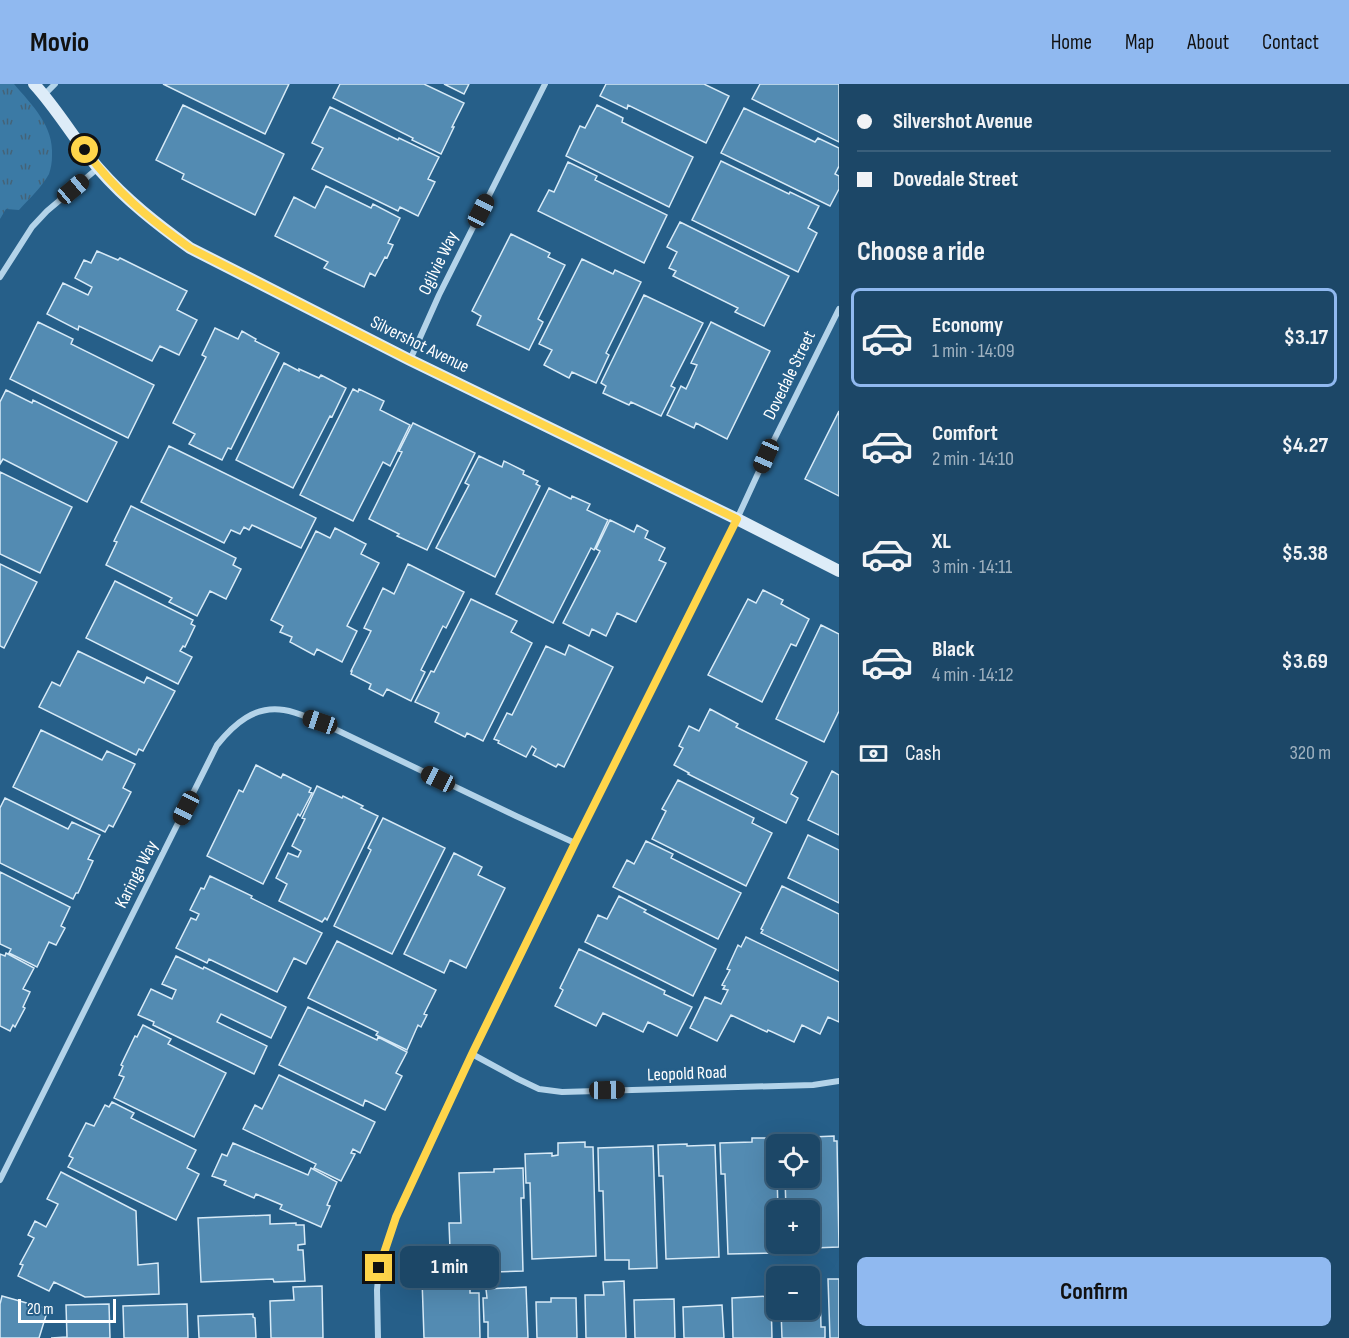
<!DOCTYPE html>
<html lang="en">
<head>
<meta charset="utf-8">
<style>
  body { margin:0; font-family:"Sofia Sans Condensed",sans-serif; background:#254e6d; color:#f1f3f6; height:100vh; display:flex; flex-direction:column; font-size:22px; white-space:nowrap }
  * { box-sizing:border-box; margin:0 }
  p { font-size:20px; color:#a0b2c0 }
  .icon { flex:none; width:33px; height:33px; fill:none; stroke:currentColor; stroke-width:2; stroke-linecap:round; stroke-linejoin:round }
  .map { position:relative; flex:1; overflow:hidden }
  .details { display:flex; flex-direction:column; background:#1c4767; width:510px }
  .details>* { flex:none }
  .hud { display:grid; align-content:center; height:132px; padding:0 18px; background:#1c4767 }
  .controls { position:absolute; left:766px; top:1050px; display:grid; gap:12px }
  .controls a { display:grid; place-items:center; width:54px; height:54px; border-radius:9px; background:#1c4767; box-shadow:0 6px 24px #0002,0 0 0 2px #3a5f7b; font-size:30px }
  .scale { position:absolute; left:18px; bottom:15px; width:98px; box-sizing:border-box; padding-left:6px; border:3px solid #fff; border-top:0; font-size:16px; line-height:21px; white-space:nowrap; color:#fff; -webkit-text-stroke:4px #265f89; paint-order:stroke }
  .end { position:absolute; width:27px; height:27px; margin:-14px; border:8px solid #ffd54a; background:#111; box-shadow:0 0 0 3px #111 }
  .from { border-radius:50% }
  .bubble { position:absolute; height:42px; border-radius:9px; background:#1c4767; box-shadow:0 6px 24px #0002,0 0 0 2px #3a5f7b; font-size:20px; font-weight:700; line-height:42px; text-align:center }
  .car { position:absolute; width:18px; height:36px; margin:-18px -9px; border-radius:8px; box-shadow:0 0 4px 2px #0007; background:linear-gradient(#222 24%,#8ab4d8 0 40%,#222 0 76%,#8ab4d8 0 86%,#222 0) }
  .hud b { display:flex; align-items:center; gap:21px; height:57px; font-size:22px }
  .hud b+b { border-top:2px solid #3a5f7b }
  .hud i { width:15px; height:15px; background:#f1f3f6 }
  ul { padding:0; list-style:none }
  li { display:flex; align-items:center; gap:18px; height:99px; margin:0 12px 9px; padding:0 6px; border:3px solid transparent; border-radius:9px }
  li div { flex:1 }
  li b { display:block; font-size:22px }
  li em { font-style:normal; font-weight:700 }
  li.selected { border-color:#90b9f0 }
  li>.icon { width:54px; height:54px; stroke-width:1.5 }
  h2 { padding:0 18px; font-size:27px; line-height:72px }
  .pay { display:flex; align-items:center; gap:15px; height:66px; padding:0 18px; font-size:22px }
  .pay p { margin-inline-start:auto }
  .action { display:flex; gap:12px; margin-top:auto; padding:12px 18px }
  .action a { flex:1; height:69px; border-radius:9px; background:#90b9f0; color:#111; font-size:24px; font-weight:700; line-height:69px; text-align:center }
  header { display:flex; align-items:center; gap:36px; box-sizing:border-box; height:84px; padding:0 30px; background:#90b9f0; color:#111 }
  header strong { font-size:28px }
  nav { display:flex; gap:33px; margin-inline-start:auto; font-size:21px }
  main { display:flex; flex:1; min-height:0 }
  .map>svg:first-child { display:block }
  .park { fill:url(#park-tufts) }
  .building { fill:#538bb2; stroke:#d7eaf7; stroke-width:1.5 }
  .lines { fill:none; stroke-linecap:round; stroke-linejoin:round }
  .street { stroke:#b3d3e9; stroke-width:6 }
  .secondary { stroke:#ddecf8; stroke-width:12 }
  .route { stroke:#ffd54a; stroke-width:8 }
  .labels { text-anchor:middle; stroke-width:4.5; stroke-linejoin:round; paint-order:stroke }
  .street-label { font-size:18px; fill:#fff; stroke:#265f89 }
</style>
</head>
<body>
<header>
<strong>Movio</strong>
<nav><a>Home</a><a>Map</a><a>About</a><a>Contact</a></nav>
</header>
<main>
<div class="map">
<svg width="839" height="1254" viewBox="0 0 839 1254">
  <defs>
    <pattern id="park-tufts" width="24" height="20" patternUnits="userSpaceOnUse" patternTransform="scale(1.5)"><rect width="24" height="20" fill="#3b7aa5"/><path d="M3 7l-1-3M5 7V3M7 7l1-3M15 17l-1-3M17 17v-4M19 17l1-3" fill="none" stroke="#446378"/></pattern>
  </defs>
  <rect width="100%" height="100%" fill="#265f89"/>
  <path class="park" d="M0,0H14C32,21 54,42 52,72C52,78 51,84 49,90C42,103 29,115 19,126L6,125L0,135Z"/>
  <path class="building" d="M163,0H289L265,50Z
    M340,0H424L464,19L452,43H454L441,70L412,56L413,54L333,14Z
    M444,0H469L464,10Z
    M606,0H704L729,12L706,59L628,21L627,25L600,12Z
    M760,0H839V58L752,15Z
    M183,21L284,70L255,131L182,95L184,90L156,76Z
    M597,21L623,34L622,38L693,73L669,123L566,72L580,42L585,44Z
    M330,23L398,56L399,54L439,73L428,95L435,98L418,132L400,123L398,127L312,85L323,64L312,59Z
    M744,24L815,58L818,54L839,64V82L835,90L839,92V105L830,122L721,69Z
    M721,77L789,110L790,108L819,122L808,144L817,149L798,188L692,136Z
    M568,78L597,92L595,96L667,131L644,179L538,127L549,106L554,108Z
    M326,102L371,124L373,120L400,134L388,159L393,161L387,174L385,173L375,192L370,189L364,203L324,184L328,178L275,152L294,113L315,124Z
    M680,138L789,192L764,242L735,228L738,224L673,192L676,187L669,184L677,168L667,163Z
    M511,150L550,169L548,173L565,181L538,235L543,238L529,266L477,241L481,232L472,227Z
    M97,167L118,176L120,174L187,207L177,226L197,236L179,271L160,262L152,277L79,242L78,246L47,230L63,199L88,211L92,203L75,194L84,176L91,179Z
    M582,175L613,190L615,186L641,198L606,269L609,271L596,299L572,288L569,294L544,281L552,266L539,260Z
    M644,211L703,239L671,302L675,304L661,332L631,318L629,321L603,309L606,302L601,299Z
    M38,238L73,255L71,260L154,301L128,354L10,295Z
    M711,238L770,267L727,355L696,339L694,344L667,331L681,302L686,305L697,281L691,279Z
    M215,244L238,255L242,247L256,255L255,257L279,269L231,365L228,364L222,376L189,360L195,350L173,339L206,273L202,271Z
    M284,279L299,287V285L319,294L321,291L346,304L332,333L330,332L293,404L236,376Z
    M353,305L358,308L359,305L384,317L380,326L410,341L390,382L383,378L353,437L300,411Z
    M6,306L32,319L33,316L117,358L87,418L3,375L0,380V318Z
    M839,327V412L805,395Z
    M413,339L475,369L427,466L397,452L399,450L369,435L402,368L399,367Z
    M169,362L316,434L301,464L252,441L249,446L244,443L240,450L231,446L224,459L141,418Z
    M479,372L502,383L504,377L524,387L523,390L538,397L536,400L540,402L495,493L436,464L469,401L465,399Z
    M0,388L72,423L40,489L0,470Z
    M549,404L571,415L572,412L590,420L587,426L608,436L594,466L591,464L553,539L496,510Z
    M131,422L236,474L233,481L241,485L226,515L210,507L197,532L169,518L172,514L106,481L117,458L114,457Z
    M610,436L634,448L637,441L648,447L645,454L665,464L659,476L666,479L636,538L617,529L606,552L592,545L589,552L563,539L600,467L596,465Z
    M335,444L366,460L361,470L379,479L347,542L357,547L342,578L317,565L314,571L290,558L292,553L280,548L283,542L271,536L316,447L330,454Z
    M0,480L37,498L4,564L0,562Z
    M408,480L464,508L446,544L443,542L421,586L425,588L411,617L387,605L383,612L369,605L371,600L351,590L352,587H351L371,547L364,544L383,504L394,510Z
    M115,497L193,536L191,540L195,542L185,563L183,562L180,567L192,573L178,600L86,554Z
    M763,506L783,516L781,520L809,535L796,562L791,560L762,618L708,591L748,515L756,519Z
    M471,515L517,537L511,548L532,559L483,657L467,649L465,653L435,638L439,629L415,618L431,587L434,588Z
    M821,541L839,550V627L824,658L776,635Z
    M569,561L613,583L564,683L558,680L556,683L533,671L536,665L532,662L526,673L498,659L499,657L494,655L507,629L512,631L546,562L565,571Z
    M78,567L144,599L147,593L175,607L143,667L139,665L136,671L39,623L52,598L60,602Z
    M710,625L738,640L736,643L807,678L791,710L798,714L786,739L688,690L689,689L674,681L683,664L679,662L689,642L699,647Z
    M41,646L102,676L107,667L135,680L123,704L131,708L113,743L109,741L105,748L13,703Z
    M256,681L281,694L283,690L311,704L309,708L312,709L300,732L298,730L263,800L207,772L239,706L243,708Z
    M832,687L839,691V751L808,736Z
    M678,696L754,734L752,739L772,749L746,802L652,755L666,727L662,725Z
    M317,702L342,714L343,712L363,722L361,724L378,732L327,836L325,834L322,838L279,817L287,800L276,794L288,769L298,773L301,767L292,762L305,735L302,734Z
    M5,714L68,745L72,738L100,751L88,775L93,777L78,809H76L73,815L0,779V724Z
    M383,734L445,764L392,870L334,842L371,766L368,764Z
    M808,751L839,766V819L788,794Z
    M646,757L673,770L671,774L741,809L718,855L613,803L627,776L634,780Z
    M454,769L482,783L478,791L505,804L466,884L450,876L444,889L404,870Z
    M0,788L70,823L61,842L65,844L56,861L49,858L37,883L9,869L11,865L0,860Z
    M210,792L252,812L251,814L322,849L306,880L294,874L277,908L209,875L207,879L176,864L191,834L196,836L199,830L190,826L201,804L204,805Z
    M782,802L839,830V887L761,849L763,846L761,845Z
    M619,812L646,826L644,828L716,865L693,912L585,858L598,831L607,835Z
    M746,853L839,898V938L828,933L820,950L802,941L794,958L768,946L767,948L731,931L717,957L690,944L705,913L721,920L728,906L723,905L725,902L722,901L730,886L727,885L738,861L741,863Z
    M337,857L436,906L424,930L427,931L421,943L418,941L407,966L376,951L378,948L308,914Z
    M579,865L665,907L664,910L692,923L677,952L648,938L643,948L603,929L596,942L555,922L563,906L560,904Z
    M6,869L34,884L23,905L30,908L23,923L25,924L15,943L13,941L10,947L0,942V870L5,872Z
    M176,872L203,885L204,883L286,923L271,954L221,930L217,938L267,962L254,990L153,941L154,938L138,931L151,905L172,915L176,906L162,900Z
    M308,923L377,956L378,953L407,968L396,989L402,992L385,1026L365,1016L363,1022L279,981Z
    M143,941L171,955L168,960L226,989L194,1053L114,1014L124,993L119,991L123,982L121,981L135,952L137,953Z
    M279,991L375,1038L360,1069L353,1065L351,1069L355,1070L341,1097L314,1084L316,1080L243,1045L255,1021L262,1025Z
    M112,1018L134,1029L131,1034L196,1066L187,1084L199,1090L176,1136L68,1083L73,1074L69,1072L86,1039L94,1042L105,1021L109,1023Z
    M834,1052V1057H837L839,1163L787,1165V1160H810V1126H786L785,1094H810V1061H813L812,1053Z
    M752,1054H776L778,1126H777V1160H779V1169L728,1170L725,1090H721L720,1059L752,1058Z
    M585,1058V1063H593L596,1172L532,1175L530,1099H526L525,1070L552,1069V1072L558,1071V1059Z
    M233,1059L308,1091L311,1084L337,1098L327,1121L330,1122L321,1143L280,1125L282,1121L256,1110L254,1114L224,1101L226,1097L212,1092L222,1070L227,1072Z
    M781,1059H810V1061L781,1060Z
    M687,1060V1062L715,1061L719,1173L666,1175L663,1092H659L658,1061Z
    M653,1062L657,1184L629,1185V1176H605L603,1107H599L598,1064Z
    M523,1084L524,1114H521L523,1187L462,1189L461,1165H450L449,1139H461L459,1089L494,1088V1085Z
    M61,1088L136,1127L138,1181L158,1179L159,1210L85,1213L54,1198L49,1207L18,1192L23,1181L20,1180L34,1154L28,1151L35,1137L46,1143L58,1120L47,1115Z
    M270,1131V1140L296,1139V1141H304L305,1160L298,1161V1166H303L305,1197L274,1198L273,1195L201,1198L198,1134Z
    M470,1193V1209H479L480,1254H424L422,1195Z
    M828,1195H839V1254H830Z
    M624,1197L626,1254H586L585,1211H604L603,1198Z
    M322,1202L323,1254H271L270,1217L294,1216L293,1203Z
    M526,1203L528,1254H488V1238H484L483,1214H487L486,1205Z
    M810,1203H820L821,1243H825V1254H782L781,1226H810Z
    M2,1212L48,1225L39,1254H0V1220Z
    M771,1212L772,1254H733L732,1214Z
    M551,1214H576L577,1254H537L536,1218H551Z
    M674,1215L675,1254H635L634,1216Z
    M109,1220L110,1254H51L67,1253L66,1221Z
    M187,1220L188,1254H124L123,1222Z
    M722,1221L724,1254H684L683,1223Z
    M253,1230V1233L255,1234L256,1254H199L198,1232Z"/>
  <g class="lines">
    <path class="street" d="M44,11L55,0
      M0,193L32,143L47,127L98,84
      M410,276L439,211L545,0
      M472,970L518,995L539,1005L562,1008L813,1001L839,997
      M0,1096L217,661C234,640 255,621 284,626C297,628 309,634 320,638L516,732L575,759
      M378,1254L377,1206L379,1184L396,1133L472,970L575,759L737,435L766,372L839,225"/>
    <path class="secondary" d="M34,0C58,26 76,58 99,85C126,116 157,140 190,164L410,276L737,435L839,487"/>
  </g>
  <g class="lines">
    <path class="route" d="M85,66C116,108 148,134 190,164L410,276L737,435L575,759L472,970L396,1133L379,1184"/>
  </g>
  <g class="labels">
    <g class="street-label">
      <text transform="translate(438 179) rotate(-64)" y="6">Ogilvie Way</text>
      <text transform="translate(420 260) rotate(26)" y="6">Silvershot Avenue</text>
      <text transform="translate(789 291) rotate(-64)" y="6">Dovedale Street</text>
      <text transform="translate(136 790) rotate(-63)" y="6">Karinga Way</text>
      <text transform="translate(687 989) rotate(-2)" y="6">Leopold Road</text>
    </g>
  </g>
</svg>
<div class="controls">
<a><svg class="icon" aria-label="locate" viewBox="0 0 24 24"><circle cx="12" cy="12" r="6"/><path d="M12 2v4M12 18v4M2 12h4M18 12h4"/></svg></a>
<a>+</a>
<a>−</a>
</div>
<div class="scale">20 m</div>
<i class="end from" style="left:85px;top:66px"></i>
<i class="end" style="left:379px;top:1184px"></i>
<div class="bubble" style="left:400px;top:1162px;width:99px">1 min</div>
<i class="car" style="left:73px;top:105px;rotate:50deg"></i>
<i class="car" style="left:481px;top:127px;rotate:27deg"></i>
<i class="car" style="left:766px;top:372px;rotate:204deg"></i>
<i class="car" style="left:320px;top:638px;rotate:289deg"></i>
<i class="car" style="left:438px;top:695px;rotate:296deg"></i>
<i class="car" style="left:186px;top:724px;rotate:207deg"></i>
<i class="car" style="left:607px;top:1006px;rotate:89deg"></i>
</div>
<section class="details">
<div class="hud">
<b><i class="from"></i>Silvershot Avenue</b>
<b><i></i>Dovedale Street</b>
</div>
<h2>Choose a ride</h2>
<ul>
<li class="selected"><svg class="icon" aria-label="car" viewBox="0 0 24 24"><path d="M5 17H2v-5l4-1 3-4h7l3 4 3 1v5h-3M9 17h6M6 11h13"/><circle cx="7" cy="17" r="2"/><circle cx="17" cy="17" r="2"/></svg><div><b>Economy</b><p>1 min · 14:09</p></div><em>$3.17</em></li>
<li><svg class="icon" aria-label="car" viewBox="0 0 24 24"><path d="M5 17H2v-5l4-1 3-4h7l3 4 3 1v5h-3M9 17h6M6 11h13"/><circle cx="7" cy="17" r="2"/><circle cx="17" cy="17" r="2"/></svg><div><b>Comfort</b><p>2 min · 14:10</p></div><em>$4.27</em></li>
<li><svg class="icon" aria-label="car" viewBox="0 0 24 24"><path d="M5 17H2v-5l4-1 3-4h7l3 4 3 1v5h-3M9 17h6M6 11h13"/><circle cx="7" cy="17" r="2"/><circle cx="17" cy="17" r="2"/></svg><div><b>XL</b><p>3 min · 14:11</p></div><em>$5.38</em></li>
<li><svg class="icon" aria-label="car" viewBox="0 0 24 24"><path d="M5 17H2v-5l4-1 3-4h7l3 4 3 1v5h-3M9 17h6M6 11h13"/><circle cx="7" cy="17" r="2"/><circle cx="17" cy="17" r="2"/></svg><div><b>Black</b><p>4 min · 14:12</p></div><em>$3.69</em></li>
</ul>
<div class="pay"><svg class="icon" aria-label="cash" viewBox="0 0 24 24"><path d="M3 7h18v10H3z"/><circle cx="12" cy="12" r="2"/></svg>Cash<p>320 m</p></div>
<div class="action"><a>Confirm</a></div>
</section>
</main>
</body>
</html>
